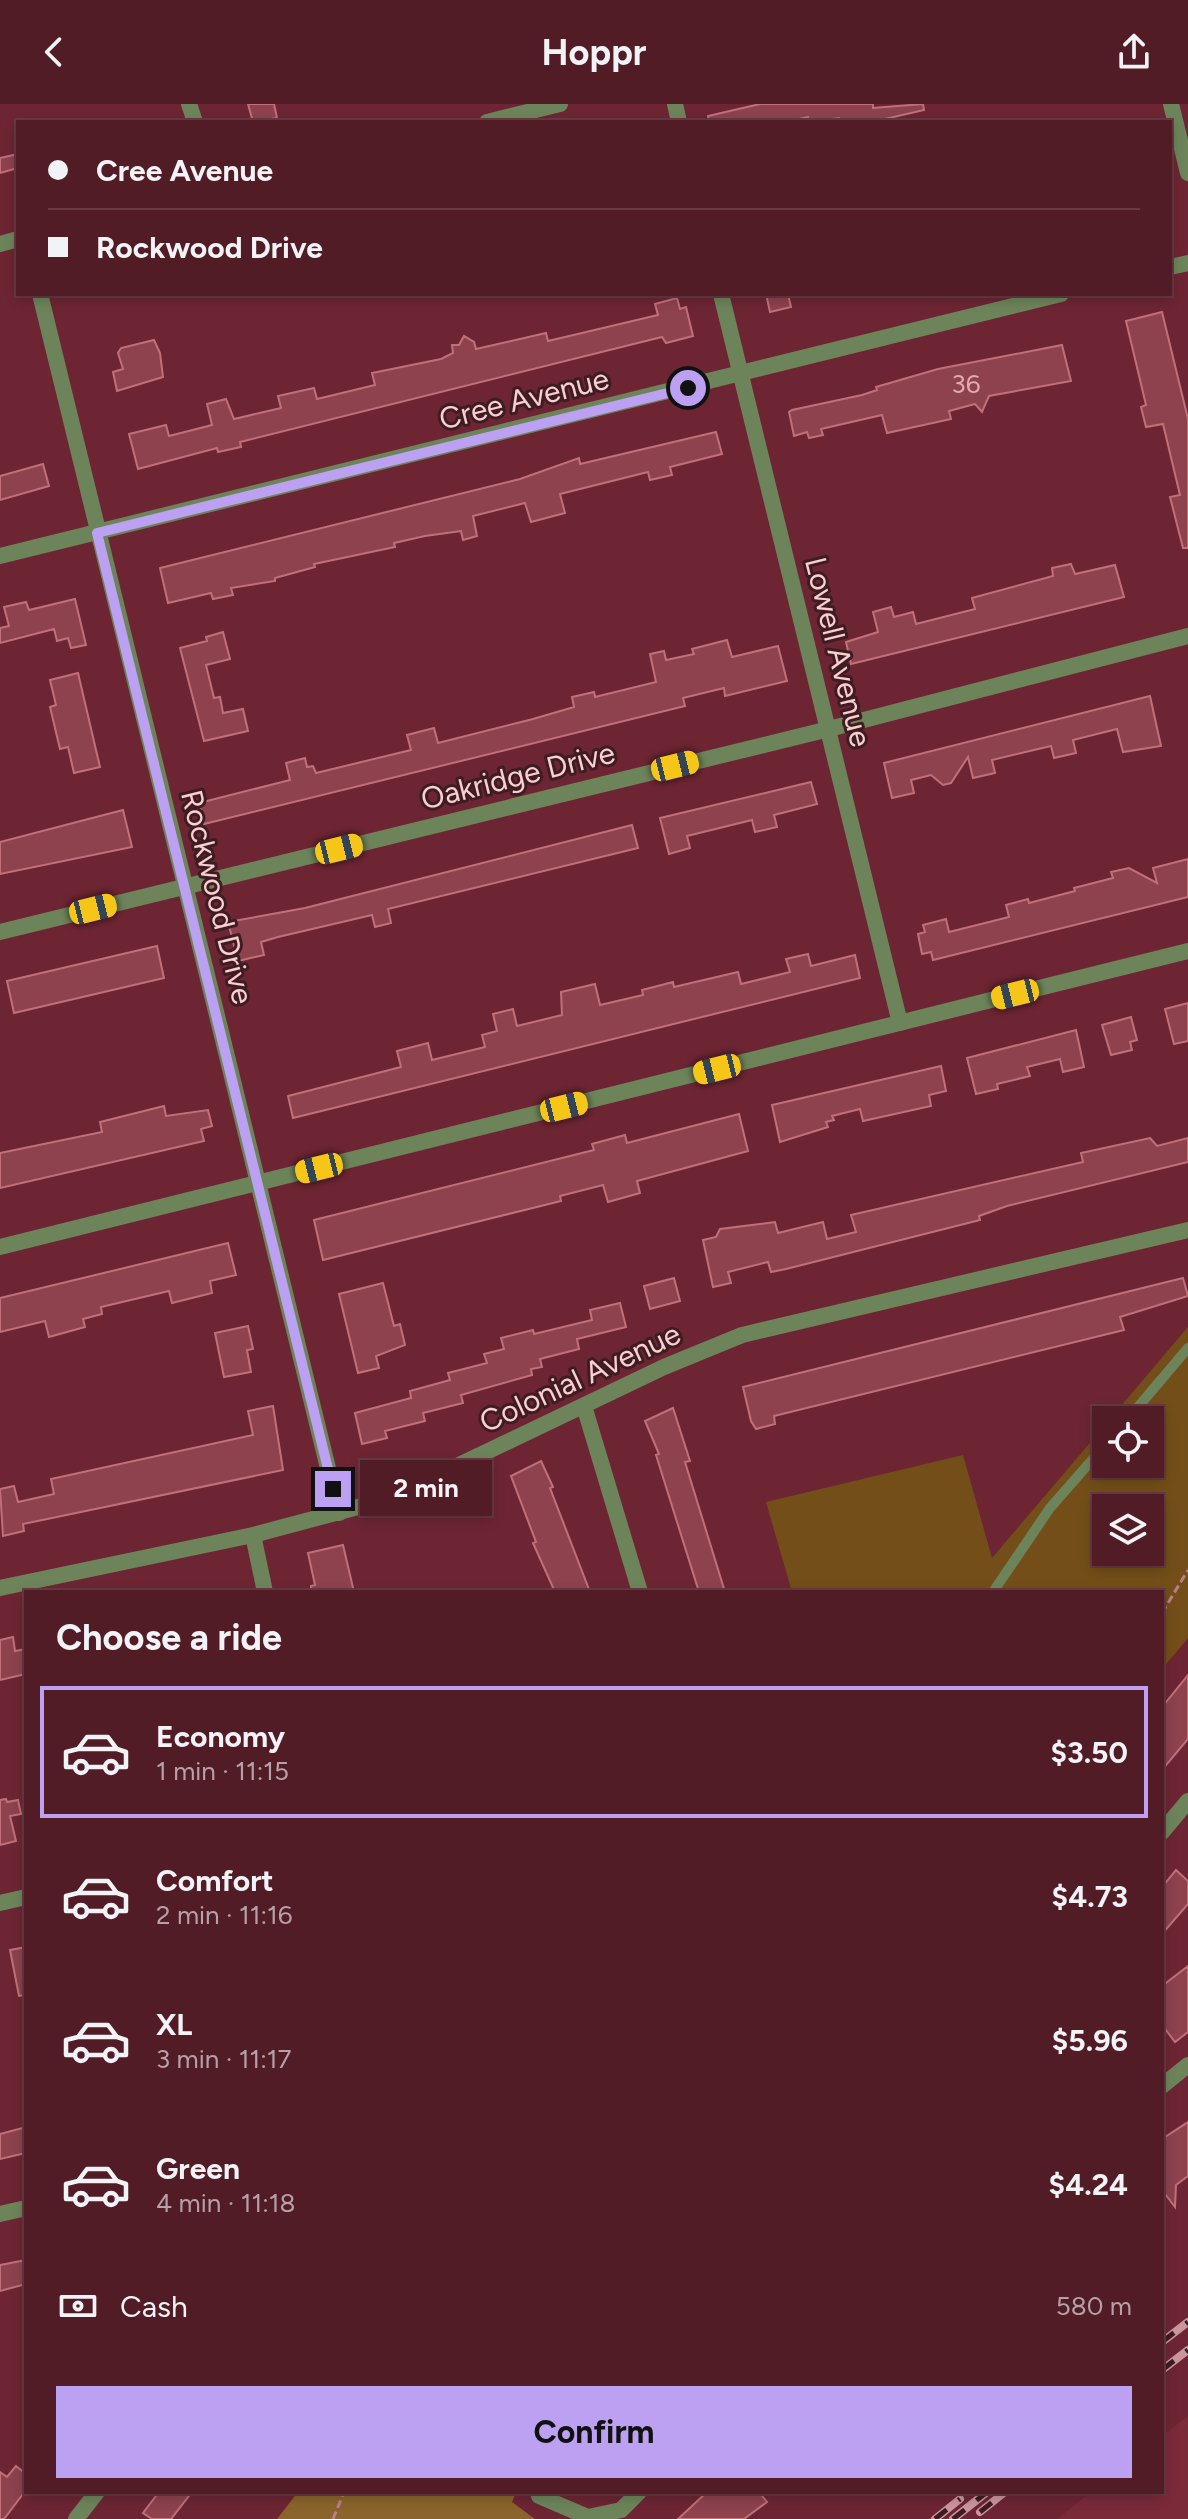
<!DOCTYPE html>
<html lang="en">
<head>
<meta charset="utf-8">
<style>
  body { margin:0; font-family:Figtree,sans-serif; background:#5c2932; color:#f1f3f6; height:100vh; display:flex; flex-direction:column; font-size:30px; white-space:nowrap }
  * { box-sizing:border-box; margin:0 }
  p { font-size:26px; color:#b5a1a7 }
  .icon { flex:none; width:44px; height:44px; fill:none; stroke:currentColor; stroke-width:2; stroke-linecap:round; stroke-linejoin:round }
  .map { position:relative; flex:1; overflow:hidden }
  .drawer { position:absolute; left:24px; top:1486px; width:1140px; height:904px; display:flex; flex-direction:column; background:#521c26; border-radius:0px; box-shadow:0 4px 12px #0003,0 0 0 2px #683a43 }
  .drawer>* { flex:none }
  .top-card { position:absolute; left:16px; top:16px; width:1156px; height:176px; border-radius:0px; box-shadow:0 4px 12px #0003,0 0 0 2px #683a43; display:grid; align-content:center; height:176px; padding:0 32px; background:#521c26 }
  .controls { position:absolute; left:1092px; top:1302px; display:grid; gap:16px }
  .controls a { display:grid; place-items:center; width:72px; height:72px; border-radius:0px; background:#521c26; box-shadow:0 4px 12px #0003,0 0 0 2px #683a43; font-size:40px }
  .end { position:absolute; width:36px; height:36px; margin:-18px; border:10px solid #bca0f2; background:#111; box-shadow:0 0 0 4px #111 }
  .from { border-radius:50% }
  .bubble { position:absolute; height:56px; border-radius:0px; background:#521c26; box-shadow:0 4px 12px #0003,0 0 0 2px #683a43; font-size:26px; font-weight:700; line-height:56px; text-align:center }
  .car { position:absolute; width:24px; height:48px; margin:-24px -12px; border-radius:10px; box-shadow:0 0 6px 2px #0007; background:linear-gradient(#f5c518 24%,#345 0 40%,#f5c518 0 76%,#345 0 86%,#f5c518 0) }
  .top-card b { display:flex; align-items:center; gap:28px; height:76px; font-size:30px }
  .top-card b+b { border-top:2px solid #683a43 }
  .top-card i { width:20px; height:20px; background:#f1f3f6 }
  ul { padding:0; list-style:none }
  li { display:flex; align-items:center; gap:24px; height:132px; margin:0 16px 12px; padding:0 16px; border:4px solid transparent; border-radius:0px }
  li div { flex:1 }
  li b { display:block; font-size:30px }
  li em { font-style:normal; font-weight:700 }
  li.active { border-color:#bca0f2 }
  li>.icon { width:72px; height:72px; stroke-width:1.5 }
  h2 { padding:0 32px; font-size:36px; line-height:96px }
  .pay { display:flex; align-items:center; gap:20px; height:88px; padding:0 32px; font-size:30px }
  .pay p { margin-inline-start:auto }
  .primary-button { display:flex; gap:16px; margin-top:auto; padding:16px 32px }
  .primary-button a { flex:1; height:92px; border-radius:0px; background:#bca0f2; color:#111; font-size:32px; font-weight:700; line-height:92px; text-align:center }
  header { display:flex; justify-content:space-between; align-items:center; height:104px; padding:0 32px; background:#521c26; font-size:36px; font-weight:700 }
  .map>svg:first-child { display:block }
  .built { fill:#7b2a3a }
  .green { fill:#734e18; fill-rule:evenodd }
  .forest { fill:#8b632c }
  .building { fill:#8d424e; stroke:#c1707a; stroke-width:2 }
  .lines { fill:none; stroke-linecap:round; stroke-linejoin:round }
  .path { stroke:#b97f88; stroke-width:3; stroke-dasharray:8 4; stroke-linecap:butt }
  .service { stroke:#6d845b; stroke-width:10 }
  .minor { stroke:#6d845b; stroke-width:16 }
  .tertiary { stroke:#6d845b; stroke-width:16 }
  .rail-casing { stroke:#cb959c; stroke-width:8 }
  .rail { stroke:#3e1d22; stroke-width:5; stroke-dasharray:15; stroke-linecap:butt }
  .route { stroke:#bca0f2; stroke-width:10 }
  .labels { text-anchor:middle; stroke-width:6; stroke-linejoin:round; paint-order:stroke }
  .number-label { font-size:26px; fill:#e0abb1 }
  .street-label { font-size:30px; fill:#fbced2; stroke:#3e1d22 }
</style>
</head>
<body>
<header><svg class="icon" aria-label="back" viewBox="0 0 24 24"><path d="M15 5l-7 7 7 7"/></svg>Hoppr<svg class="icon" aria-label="share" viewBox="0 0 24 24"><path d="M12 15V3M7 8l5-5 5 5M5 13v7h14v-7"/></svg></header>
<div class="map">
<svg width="1188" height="2415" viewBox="0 0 1188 2415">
  <rect width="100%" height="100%" fill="#6d2533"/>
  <path class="built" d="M1188,2312V2415H1057L1091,2388H1162V2332Z"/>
  <path class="green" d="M1188,1223V1534L1162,1565V1488H792L766,1398L963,1351L992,1454L1106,1320V1360H1150V1316H1109ZM1106,1404H1150V1448H1106Z"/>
  <path class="forest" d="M298,2388H516L512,2398L535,2415H277Z"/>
  <path class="building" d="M248,0H274L277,14L253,18Z
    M760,0H873V4L923,0L924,6L872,18H840L839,14L809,18L808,13L786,18H709L708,12Z
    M18,50V64L0,69V54Z
    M766,190H788L791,203L770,208Z
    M677,194L680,205L686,203L693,232L666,239L662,233L240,338L241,343L218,348L217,344L138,365L129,330L166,321L169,332L212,321L207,300L226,295L234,315L281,304L278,292L314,284L317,295L375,281L372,269L441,255L453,249L452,241H459L464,232L474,238L476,245L546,229L548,237L658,211L655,200Z
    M1162,208L1188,315V444H1183L1170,393L1180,391L1163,320L1146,323L1141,303L1146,301L1126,217Z
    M154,236L160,249L163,273L117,287L113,268L123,265L118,249L121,244Z
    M1062,241L1071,277L989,292L982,308L975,300L949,307L951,315L887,329L882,311L821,325L823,331L809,334L807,328L794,332L789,308L792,306L862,291L877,286L876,283L938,265Z
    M716,328L722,350L670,363L672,371L650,376L648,368L560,390L565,409L531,418L525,399L473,412L477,432L463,436L461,427L425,432L394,439L395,443L314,460L315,463L275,474V477L231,484L233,491L213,495L211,489L168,499L160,464L520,375L579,354L580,360Z
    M43,360L49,382L0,396V372Z
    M1071,460L1075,470L1115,461L1124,493L851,560L846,538L878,528L873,508L891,503L894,513L913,508L916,520L975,505L972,494L1053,472L1052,464Z
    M75,495L86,541L71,544L68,534L57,537L54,525L0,539V524L9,522L4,503L26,498L29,506Z
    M223,528L230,555L206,561L214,594L220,593L223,609L243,605L248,627L204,637L180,544L207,537L206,533Z
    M727,536L732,553L778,542L787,577L725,592L724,584L683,594L685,602L204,720L199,699L290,676L286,659L305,654L307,663L313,662L316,669L411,646L407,631L434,624L438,639L533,615L574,603L572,593L594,588L595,593L656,578L650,550L664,547L666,556L694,550L692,545Z
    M78,569L100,663L74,669L68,643L60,645L50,603L56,601L50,576Z
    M1150,592L1161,642L1123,648L1117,625L1073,636L1076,649L1054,654L1051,642L992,656L995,669L973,674L968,653L951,679L943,681L931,671L911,676L914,689L892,694L884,659Z
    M811,678L817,700L774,711L777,723L755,728L752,716L687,732L690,744L669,750L660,714Z
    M123,706L132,743L0,770V738Z
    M632,721L638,744L388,805L391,819L375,823L372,811L278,833L261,838L264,851L238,857L228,818L305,804Z
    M1188,755V793L933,856L931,848L922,850L918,830L925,828L923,821L946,815L949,828L1009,813L1006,801L1028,795L1029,799L1075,787L1074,784L1113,774L1111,768L1129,764L1157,779L1153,764Z
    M157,842L164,874L14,909L7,877Z
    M808,850L811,862L855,851L860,874L293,1014L288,992L401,963L397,947L428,939L432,956L485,943L482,931L497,927L493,910L513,905L517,922L562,911L561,888L595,880L600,901L643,891L642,886L673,878L674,883L738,868L741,880L790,868L786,855Z
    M1188,899V937L1174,940L1165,905Z
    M1131,913L1137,936L1130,938L1132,946L1111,951L1102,921Z
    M1076,926L1084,963L1063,968L1060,955L1027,963L1030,972L997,980L998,985L976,990L967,954Z
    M941,962L946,987L929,991L931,1002L863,1017L860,1005L832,1012L834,1016L826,1018L828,1023L780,1038L772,1001Z
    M164,1002L166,1012L208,1006L212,1022L201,1025L204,1037L0,1084V1049L102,1028L100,1018Z
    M739,1010L748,1047L637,1077L640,1089L608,1098L603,1081L560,1092L561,1097L323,1156L314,1116L594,1046L592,1040L625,1031L627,1039Z
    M1150,1034L1157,1042L1188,1034V1058L1007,1102L979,1112L980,1116L786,1165L771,1168L768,1158L728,1168L731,1179L713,1183L703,1136L716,1133L720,1125L775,1118L778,1129L823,1118L827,1135L856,1128L851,1111L1083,1058L1081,1049Z
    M228,1139L236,1171L210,1177L212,1189L172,1199L169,1187L101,1203L102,1210L83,1215L85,1223L49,1233L45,1217L0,1228V1194Z
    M674,1174L680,1197L650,1205L644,1182Z
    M1183,1174L1188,1192L1120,1213L1124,1226L774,1312L775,1320L756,1325L751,1317L743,1283Z
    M383,1179L394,1222L400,1220L405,1241L376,1252L379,1264L358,1269L339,1190Z
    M620,1199L626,1223L577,1235L579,1245L540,1255L542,1263L531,1265L532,1271L461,1291L463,1299L423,1309L425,1317L385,1327L387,1334L362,1340L355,1309L411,1294L410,1287L450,1276L448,1269L487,1259L484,1250L504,1245L501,1234L533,1226L534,1230L592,1216L590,1206Z
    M248,1222L253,1245L247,1246L251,1268L224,1273L215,1229Z
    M273,1302L283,1366L23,1420L24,1427L3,1432L0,1385L14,1382L18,1398L54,1390L51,1375L253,1331L248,1307Z
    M673,1304L690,1357L685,1358L725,1488H699L656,1351L659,1350L645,1317Z
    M541,1357L553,1383L550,1384L590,1488H555L533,1439L536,1438L511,1372Z
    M343,1441L354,1488H311V1482L315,1481L308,1449Z
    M13,1533L15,1547L26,1545V1570L0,1576V1536Z
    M1188,1571V1635L1162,1666V1603Z
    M6,1695L7,1698L18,1696L21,1710L10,1712L16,1737L0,1741V1696Z
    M1176,1766L1188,1777V1800L1162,1830V1783Z
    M26,1843V1891L19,1892L10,1846Z
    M1188,1862V1928L1175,1938L1162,1921V1882Z
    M1188,2018V2072L1176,2081L1175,2103L1162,2086V2035Z
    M26,2023V2049L0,2055V2030Z
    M26,2156V2180L0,2187V2161Z
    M16,2362L26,2370V2386L4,2415H0V2368L7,2373Z
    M159,2388H192L171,2415H152L143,2409Z
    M707,2388H759L767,2398L744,2415H678Z"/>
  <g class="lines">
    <path class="path" d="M1162,1509L1188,1466
      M333,2415L344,2388"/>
    <path class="service" d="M1127,1316L1188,1244
      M993,1488L1050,1404L1106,1340"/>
    <path class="minor" d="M189,0L195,18
      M675,0L679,18
      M487,18L560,0
      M0,140L18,135
      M1170,163L1188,159
      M40,190L339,1409
      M721,190L900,919
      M0,452L1061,190
      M0,828L829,625L1188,532
      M0,1143L1188,847
      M584,1302L640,1488
      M253,1431L265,1488
      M0,1484L253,1431L388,1395L664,1263L742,1231L1188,1126
      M1162,1728L1188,1697
      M0,1799L26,1793
      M1162,1982L1188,1961
      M0,2110L26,2104
      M539,2392L588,2413L621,2406L639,2388
      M76,2415L97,2388"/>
    <path class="tertiary" d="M1171,0L1188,69"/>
    <g class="rail-casing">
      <path id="rail" d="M1162,2238L1188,2218
        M1162,2266L1188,2246
        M980,2408L1005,2388
        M935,2415L960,2395
        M953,2415L987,2388"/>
    </g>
    <use href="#rail" class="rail"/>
  </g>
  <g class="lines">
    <path class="route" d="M333,1385L97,429L688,284"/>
  </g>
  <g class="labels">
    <g class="number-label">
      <text x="966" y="289">36</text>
    </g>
    <g class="street-label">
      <text transform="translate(524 295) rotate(-14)" y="10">Cree Avenue</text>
      <text transform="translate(838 548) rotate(76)" y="10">Lowell Avenue</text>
      <text transform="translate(518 672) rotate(-14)" y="10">Oakridge Drive</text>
      <text transform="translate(217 793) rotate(76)" y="10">Rockwood Drive</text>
      <text transform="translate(580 1274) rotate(-25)" y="10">Colonial Avenue</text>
    </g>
  </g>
</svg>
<div class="controls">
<a><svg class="icon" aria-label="locate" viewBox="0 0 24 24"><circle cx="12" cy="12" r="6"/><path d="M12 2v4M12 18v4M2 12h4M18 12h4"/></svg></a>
<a><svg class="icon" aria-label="layers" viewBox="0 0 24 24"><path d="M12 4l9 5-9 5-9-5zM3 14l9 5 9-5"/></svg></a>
</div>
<i class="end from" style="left:688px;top:284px"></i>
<i class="end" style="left:333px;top:1385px"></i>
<div class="bubble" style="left:360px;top:1356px;width:132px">2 min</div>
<i class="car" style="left:675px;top:662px;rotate:76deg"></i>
<i class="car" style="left:339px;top:745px;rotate:76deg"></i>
<i class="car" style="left:93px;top:805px;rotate:76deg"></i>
<i class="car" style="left:1015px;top:890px;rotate:256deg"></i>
<i class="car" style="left:717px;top:965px;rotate:256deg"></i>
<i class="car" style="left:564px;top:1003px;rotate:76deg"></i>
<i class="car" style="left:319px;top:1064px;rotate:256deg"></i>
<div class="top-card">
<b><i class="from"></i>Cree Avenue</b>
<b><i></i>Rockwood Drive</b>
</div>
<section class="drawer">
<h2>Choose a ride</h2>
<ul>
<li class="active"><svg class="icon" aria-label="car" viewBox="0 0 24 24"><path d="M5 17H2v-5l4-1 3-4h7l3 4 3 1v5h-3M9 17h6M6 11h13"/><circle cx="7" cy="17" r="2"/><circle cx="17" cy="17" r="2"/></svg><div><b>Economy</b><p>1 min · 11:15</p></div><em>$3.50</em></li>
<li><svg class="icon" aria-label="car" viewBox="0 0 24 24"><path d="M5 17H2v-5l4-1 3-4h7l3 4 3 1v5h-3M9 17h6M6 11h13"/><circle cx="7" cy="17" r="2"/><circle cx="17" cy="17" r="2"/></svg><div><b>Comfort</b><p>2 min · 11:16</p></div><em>$4.73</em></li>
<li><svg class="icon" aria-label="car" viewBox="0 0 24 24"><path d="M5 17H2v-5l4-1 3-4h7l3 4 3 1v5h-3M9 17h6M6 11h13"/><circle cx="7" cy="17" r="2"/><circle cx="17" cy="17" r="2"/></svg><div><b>XL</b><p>3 min · 11:17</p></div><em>$5.96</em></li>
<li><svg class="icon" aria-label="car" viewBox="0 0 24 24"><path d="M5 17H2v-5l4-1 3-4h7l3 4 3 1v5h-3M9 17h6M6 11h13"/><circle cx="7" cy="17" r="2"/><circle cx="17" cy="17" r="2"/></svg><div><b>Green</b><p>4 min · 11:18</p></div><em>$4.24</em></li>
</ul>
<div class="pay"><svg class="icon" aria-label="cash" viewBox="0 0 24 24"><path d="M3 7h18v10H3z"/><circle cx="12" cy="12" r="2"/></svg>Cash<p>580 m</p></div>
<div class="primary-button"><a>Confirm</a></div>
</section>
</div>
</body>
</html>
